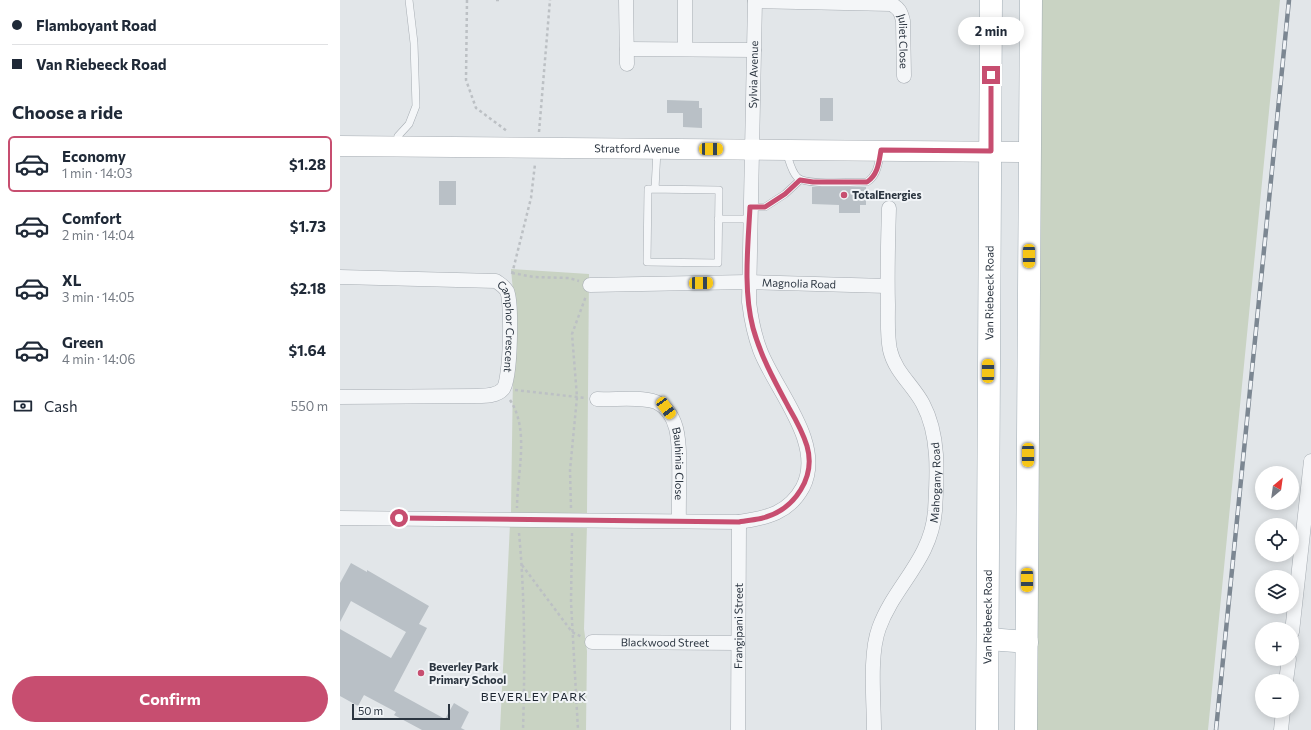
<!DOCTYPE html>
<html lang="en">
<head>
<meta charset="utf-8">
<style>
  body { margin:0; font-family:Commissioner,sans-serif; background:#f2f2f3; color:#1f2937; height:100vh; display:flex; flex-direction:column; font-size:15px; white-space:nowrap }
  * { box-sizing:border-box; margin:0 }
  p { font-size:13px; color:#747a83 }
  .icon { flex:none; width:22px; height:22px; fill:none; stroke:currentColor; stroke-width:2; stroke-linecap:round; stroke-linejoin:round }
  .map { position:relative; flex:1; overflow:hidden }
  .sheet { display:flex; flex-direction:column; background:#fff; width:340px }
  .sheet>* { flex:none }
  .hud { display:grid; align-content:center; height:88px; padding:0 12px; background:#fff }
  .needle { width:26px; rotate:29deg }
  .tools { position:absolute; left:915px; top:466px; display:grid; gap:8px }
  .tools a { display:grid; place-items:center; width:44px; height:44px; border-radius:50%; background:#fff; box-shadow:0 2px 10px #0003; font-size:20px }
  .scale { position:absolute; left:12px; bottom:10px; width:98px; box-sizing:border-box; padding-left:4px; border:2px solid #2b3540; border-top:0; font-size:11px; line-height:14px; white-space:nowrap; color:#2b3540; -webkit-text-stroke:3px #f1f4f7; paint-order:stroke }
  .end { position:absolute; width:18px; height:18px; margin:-9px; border:5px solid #c74e70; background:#fff; box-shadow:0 0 0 2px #fff }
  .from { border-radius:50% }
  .bubble { position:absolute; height:28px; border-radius:14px; background:#fff; box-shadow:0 2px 10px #0003; font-size:13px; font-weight:700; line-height:28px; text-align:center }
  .car { position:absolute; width:12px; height:24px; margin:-12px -6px; border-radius:5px; box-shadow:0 0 3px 1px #0007; background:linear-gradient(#f5c518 24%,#345 0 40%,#f5c518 0 76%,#345 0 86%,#f5c518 0) }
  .hud b { display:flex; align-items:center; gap:14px; height:38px; font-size:15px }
  .hud b+b { border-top:1px solid #e0e1e3 }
  .hud i { width:10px; height:10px; background:#1f2937 }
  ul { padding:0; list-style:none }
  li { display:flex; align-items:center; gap:12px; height:56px; margin:0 8px 6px; padding:0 4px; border:2px solid transparent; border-radius:6px }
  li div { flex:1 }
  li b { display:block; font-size:15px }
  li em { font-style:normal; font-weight:700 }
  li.active { border-color:#c74e70 }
  li>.icon { width:36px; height:36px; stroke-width:1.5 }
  h2 { padding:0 12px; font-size:18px; line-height:48px }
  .pay { display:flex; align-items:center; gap:10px; height:44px; padding:0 12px; font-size:15px }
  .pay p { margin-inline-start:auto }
  .cta { display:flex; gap:8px; margin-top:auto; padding:8px 12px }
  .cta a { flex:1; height:46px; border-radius:24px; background:#c74e70; color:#fff; font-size:16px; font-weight:700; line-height:46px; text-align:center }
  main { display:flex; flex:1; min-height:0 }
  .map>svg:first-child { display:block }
  .green { fill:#c9d3c3 }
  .building { fill:#b9c0c6 }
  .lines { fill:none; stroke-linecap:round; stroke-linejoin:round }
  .lane-casing { stroke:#a7adb3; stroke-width:8 }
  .street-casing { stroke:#a7adb3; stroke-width:15 }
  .secondary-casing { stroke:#a7adb3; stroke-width:21 }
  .primary-casing { stroke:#a1acb4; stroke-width:23 }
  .path { stroke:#bcc0c4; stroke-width:2.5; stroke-dasharray:3 3; stroke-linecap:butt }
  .lane { stroke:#f4f6f8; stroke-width:7 }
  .street { stroke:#f4f6f8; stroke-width:14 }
  .secondary { stroke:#fff; stroke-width:20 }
  .primary { stroke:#fff; stroke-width:22 }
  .rail-casing { stroke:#7c8792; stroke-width:4.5 }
  .rail { stroke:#f1f4f7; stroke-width:3; stroke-dasharray:9; stroke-linecap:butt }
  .route { stroke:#c74e70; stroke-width:5 }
  .poi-dot { fill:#c74e70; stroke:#f1f4f7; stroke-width:1.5 }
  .labels { text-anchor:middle; stroke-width:4; stroke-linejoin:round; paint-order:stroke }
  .street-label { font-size:11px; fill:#2b3540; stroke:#f1f4f7 }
  .poi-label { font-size:11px; font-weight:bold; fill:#2b3540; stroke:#f1f4f7; text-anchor:start }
  .neighbourhood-label { font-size:12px; letter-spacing:1px; fill:#1d2631; stroke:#f1f4f7 }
</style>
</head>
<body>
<main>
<section class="sheet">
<div class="hud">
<b><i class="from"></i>Flamboyant Road</b>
<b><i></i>Van Riebeeck Road</b>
</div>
<h2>Choose a ride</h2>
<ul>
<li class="active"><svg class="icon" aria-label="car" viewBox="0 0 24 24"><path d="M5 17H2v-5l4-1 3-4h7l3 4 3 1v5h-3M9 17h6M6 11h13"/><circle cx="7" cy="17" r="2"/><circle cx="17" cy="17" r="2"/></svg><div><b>Economy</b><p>1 min · 14:03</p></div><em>$1.28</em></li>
<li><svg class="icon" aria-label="car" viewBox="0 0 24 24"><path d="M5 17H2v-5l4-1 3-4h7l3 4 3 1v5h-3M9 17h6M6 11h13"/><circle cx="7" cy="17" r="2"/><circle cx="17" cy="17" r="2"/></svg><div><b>Comfort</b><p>2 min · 14:04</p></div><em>$1.73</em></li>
<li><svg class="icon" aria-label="car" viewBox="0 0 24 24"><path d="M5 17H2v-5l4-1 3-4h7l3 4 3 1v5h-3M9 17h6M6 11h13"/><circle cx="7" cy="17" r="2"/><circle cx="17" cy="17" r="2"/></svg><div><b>XL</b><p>3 min · 14:05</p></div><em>$2.18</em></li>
<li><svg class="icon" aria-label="car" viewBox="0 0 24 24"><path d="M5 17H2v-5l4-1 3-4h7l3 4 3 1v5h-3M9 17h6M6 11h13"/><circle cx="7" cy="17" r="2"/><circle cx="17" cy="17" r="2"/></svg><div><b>Green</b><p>4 min · 14:06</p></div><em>$1.64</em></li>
</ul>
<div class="pay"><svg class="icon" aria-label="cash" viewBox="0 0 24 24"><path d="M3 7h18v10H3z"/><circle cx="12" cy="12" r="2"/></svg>Cash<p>550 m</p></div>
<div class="cta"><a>Confirm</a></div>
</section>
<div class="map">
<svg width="971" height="730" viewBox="0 0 971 730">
  <rect width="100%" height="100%" fill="#e2e6e9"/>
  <path class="green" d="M701,0H940L868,730H692Z
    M171,269L249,274L247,513H171L174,302Z
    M170,524L247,525L244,629L247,651L246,730H160Z"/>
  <path class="building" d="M480,98H493V121H480Z
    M327,100L359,101V108H362V128L343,127V113H327Z
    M99,181H116V205H99Z
    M472,187H526V205H520V213H499V205L472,204Z
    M11,563L27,572V570L89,606L79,624L87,628L54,691L105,719L114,703L129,712L121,728L125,730H82L54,715L56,712L24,695L18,706L0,696V629L51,658L66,632L11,601L0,622V583Z"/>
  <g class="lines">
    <g class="lane-casing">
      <path id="lane" d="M58,136L69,124L76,106L74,43L69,0
        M446,152C449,159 451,171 457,177C465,186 514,182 527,182C538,175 538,163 541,152
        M308,189L379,190L378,263L307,262Z
        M315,189L317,150
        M410,207H425L445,194L460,180
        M378,219H410"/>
    </g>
    <g class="street-casing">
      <g id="street">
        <path d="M286,0L287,64"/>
        <path id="s1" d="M415,1L551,4C559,8 561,12 563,21L564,76"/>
        <path d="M287,49L414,50"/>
        <path d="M345,49V0"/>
        <path id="s2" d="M0,277L156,281C160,284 164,286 167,291C172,302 171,380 163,389C157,396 146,396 137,396L0,397"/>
        <path id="s3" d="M250,285L408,282L547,286"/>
        <path id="s4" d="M257,399C275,400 299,396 316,402C327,407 333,417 336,428C342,451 338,495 339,521"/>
        <path id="s5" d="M0,518L399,522C427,518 449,513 463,487C485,443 435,390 420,350C414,334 411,318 409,302L415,0"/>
        <path d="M952,632L971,461"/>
        <path id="s6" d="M252,642L398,643"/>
        <path d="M946,681L949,659"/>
        <path id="s7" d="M398,730L399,522"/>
        <path id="s8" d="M534,730C534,701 529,655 539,628C554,586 591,560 595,511C597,476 600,436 583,404C573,385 555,372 550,350C547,335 548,320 548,305C547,272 548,240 549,208"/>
        <path d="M941,730L943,711"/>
      </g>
    </g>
    <g class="secondary-casing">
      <g id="secondary">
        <path id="s9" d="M0,146L690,152"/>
      </g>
    </g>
    <g class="primary-casing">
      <g id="primary">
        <path d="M648,639L687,642"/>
        <path id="s10" d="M647,730L651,0"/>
        <path d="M686,730L691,0"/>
      </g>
    </g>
    <path class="path" d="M127,0L126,80L136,108L167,131
      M156,0H160
      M199,132L210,0
      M172,273L194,277L229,278L239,281
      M172,274L191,198L195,164
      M175,390L246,398
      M170,400C190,430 177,473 177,508
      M231,508L230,470L237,397L232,334L246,296
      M179,533C185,598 185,664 183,730
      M232,533L231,602L238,730
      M182,565L232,632L242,637"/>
    <use href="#lane" class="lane"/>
    <use href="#street" class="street"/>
    <use href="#secondary" class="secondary"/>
    <use href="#primary" class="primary"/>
    <g class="rail-casing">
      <path id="rail" d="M876,730L949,0"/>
    </g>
    <use href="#rail" class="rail"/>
  </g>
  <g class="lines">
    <path class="route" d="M59,518L399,522C408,520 418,520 426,517C455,508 476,477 467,446C463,433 456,420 449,408C435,382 421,357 413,328C403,290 408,246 410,207H425L445,194L460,180L473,182H527C538,175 539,162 541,150L651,151V75"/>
  </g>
  <g class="poi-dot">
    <circle cx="504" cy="195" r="4"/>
    <circle cx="81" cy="673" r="4"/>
  </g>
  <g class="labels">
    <g class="street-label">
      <text dy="4" stroke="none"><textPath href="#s1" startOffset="178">Juliet Close</textPath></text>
      <text dy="4" stroke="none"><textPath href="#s5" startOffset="901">Sylvia Avenue</textPath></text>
      <text dy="4" stroke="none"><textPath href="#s9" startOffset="297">Stratford Avenue</textPath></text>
      <text dy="4" stroke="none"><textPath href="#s3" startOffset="209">Magnolia Road</textPath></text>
      <text dy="4" stroke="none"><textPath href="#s10" startOffset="437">Van Riebeeck Road</textPath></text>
      <text dy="4" stroke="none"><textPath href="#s2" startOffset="206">Camphor Crescent</textPath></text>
      <text dy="4" stroke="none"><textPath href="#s4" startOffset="129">Bauhinia Close</textPath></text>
      <text dy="4" stroke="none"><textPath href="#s8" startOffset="262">Mahogany Road</textPath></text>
      <text dy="4" stroke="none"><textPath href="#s10" startOffset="113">Van Riebeeck Road</textPath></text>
      <text dy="4" stroke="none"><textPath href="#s7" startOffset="104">Frangipani Street</textPath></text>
      <text dy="4" stroke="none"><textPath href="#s6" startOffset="73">Blackwood Street</textPath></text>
    </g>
    <g class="poi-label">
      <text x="512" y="199">TotalEnergies</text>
      <text x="89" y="671">Beverley Park<tspan x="89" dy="13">Primary School</tspan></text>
    </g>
    <g class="neighbourhood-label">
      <text x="194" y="701">BEVERLEY PARK</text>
    </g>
  </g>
</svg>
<div class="tools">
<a><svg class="needle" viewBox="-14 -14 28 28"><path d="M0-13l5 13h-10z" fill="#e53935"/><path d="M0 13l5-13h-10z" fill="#747a83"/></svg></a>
<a><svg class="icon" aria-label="locate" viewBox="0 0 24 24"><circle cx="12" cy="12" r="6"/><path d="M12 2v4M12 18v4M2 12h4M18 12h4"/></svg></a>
<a><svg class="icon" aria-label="layers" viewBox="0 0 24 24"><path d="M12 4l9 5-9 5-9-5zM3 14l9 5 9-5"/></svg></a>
<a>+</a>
<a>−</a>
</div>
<div class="scale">50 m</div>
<i class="end from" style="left:59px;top:518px"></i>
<i class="end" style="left:651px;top:75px"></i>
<div class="bubble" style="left:618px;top:17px;width:66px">2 min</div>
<i class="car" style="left:371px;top:149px;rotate:90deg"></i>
<i class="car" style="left:689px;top:256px;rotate:180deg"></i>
<i class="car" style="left:361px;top:283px;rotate:89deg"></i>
<i class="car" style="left:648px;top:371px;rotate:0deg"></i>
<i class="car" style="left:326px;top:408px;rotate:144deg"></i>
<i class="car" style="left:688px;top:455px;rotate:180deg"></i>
<i class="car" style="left:687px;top:580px;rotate:180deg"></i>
</div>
</main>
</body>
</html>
